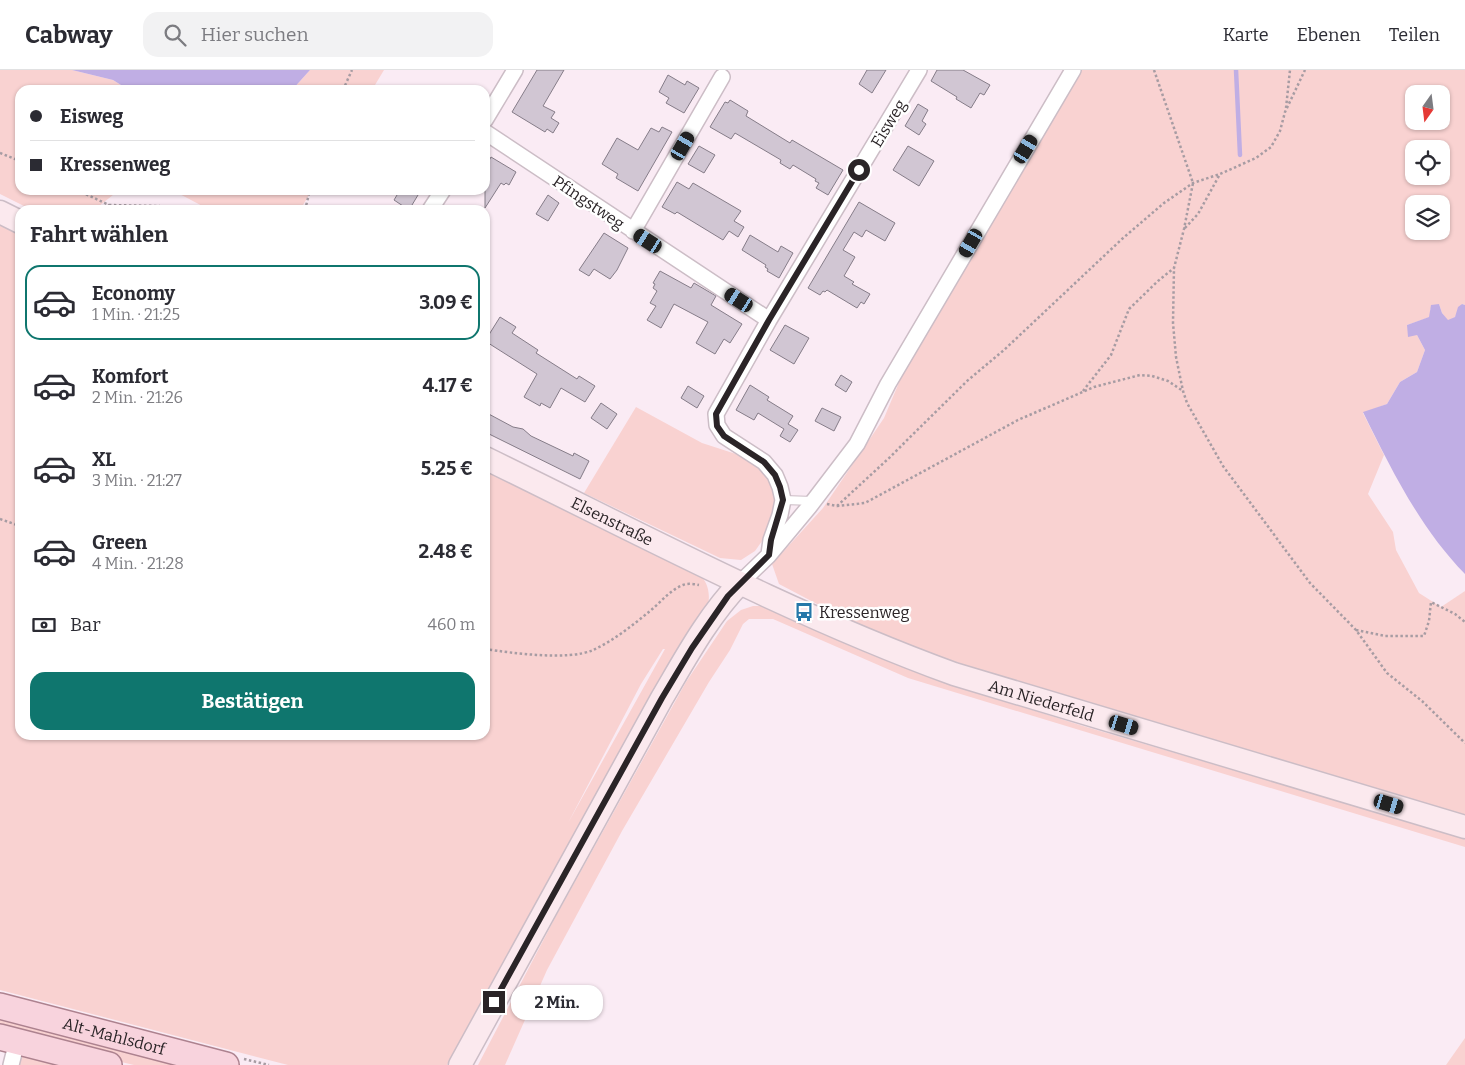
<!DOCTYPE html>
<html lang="de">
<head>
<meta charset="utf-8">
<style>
  body { margin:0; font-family:Bitter,serif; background:#f2f2f3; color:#2b2b33; height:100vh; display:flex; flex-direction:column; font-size:19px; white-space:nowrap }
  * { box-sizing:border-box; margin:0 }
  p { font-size:16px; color:#7c7c81 }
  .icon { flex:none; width:28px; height:28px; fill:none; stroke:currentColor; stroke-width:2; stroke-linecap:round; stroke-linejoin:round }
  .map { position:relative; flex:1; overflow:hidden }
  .sheet { position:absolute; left:15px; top:135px; width:475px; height:535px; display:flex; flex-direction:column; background:#fff; border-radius:15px; box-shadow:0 1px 4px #0004 }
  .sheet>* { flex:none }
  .hud { position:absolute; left:15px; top:15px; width:475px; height:110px; border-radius:15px; box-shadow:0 1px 4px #0004; display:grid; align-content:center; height:110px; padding:0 15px; background:#fff }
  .needle { width:32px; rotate:194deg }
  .controls { position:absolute; left:1405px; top:15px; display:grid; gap:10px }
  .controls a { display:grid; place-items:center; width:45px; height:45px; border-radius:10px; background:#fff; box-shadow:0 1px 4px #0004; font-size:25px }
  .end { position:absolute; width:22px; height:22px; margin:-11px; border:6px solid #2a2427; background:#fff; box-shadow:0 0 0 2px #fff }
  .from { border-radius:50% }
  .bubble { position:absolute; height:35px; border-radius:15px; background:#fff; box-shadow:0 1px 4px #0004; font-size:16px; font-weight:700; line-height:35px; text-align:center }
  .car { position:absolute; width:15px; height:30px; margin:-15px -8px; border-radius:6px; box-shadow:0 0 4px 1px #0007; background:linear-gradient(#222 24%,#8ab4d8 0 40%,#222 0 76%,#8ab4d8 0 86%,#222 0) }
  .hud b { display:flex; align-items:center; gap:18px; height:48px; font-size:19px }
  .hud b+b { border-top:1px solid #e1e1e2 }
  .hud i { width:12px; height:12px; background:#2b2b33 }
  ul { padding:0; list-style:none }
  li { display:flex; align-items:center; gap:15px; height:75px; margin:0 10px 8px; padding:0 5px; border:2px solid transparent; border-radius:15px }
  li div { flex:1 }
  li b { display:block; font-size:19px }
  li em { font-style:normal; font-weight:700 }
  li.on { border-color:#0f766e }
  li>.icon { width:45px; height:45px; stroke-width:1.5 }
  h2 { padding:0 15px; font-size:22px; line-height:60px }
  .pay { display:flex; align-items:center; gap:12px; height:55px; padding:0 15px; font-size:19px }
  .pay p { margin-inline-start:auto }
  .primary-button { display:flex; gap:10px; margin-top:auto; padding:10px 15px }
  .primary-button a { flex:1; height:58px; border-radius:15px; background:#0f766e; color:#fff; font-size:20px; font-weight:700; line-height:58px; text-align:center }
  header { display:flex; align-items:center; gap:30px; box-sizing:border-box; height:70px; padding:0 25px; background:#fff; border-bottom:1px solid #e1e1e2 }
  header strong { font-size:24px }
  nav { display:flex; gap:28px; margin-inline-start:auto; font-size:18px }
  .search { width:350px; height:45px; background:#f2f2f3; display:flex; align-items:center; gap:12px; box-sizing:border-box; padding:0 18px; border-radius:15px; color:#7c7c81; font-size:19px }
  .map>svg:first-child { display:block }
  .green { fill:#f9d2d1; fill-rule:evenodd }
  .water { fill:#c0aee4 }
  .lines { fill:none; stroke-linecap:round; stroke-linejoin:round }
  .stream { stroke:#c0aee4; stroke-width:4.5 }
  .building { fill:#d1c6d3; stroke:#857c88 }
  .lane-casing { stroke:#ccbdc6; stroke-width:10 }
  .street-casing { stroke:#ccbdc6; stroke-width:18 }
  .secondary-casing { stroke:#ccbdc6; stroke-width:25 }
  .primary-casing { stroke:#ad828f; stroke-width:28 }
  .path { stroke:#a79ca3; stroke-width:2.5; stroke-dasharray:2.5 2.5; stroke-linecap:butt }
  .lane { stroke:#fff; stroke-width:8 }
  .street { stroke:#fff; stroke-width:15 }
  .secondary { stroke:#fbe9ee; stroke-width:22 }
  .primary { stroke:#f8d3dd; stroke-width:25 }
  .route { stroke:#2a2427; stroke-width:6 }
  .labels { text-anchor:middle; stroke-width:5; stroke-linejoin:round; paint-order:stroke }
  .street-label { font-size:16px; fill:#2a2427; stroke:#fff }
  .poi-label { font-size:16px; fill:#2a2427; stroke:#fff; text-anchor:start }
</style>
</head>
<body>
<header>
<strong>Cabway</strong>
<div class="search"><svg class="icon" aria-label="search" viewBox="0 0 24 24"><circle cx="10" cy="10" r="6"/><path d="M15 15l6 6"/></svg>Hier suchen</div>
<nav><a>Karte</a><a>Ebenen</a><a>Teilen</a></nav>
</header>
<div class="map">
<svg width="1465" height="995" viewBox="0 0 1465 995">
  <rect width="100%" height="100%" fill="#faebf4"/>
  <path class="green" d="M0,0H72L113,10L129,20H20V120H118V121L94,140H32L0,124Z
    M310,0H384L372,20H292Z
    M1081,0H1465V235L1462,234L1455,247L1448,251L1442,243L1439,234L1430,239V247L1407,255L1417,265L1425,280L1417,302L1400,312L1387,334L1363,343L1384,385L1368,424L1393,462L1396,480L1419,523L1441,537L1465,521V747L1002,609L907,576L838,545L779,514L772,494L823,438L884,348L906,296ZM1414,24H1441V51H1414ZM1414,79H1441V106H1414ZM1414,134H1441V161H1414Z
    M172,120H312L300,140H210Z
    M0,152L20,162V665H485V399L697,502C709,512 711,525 707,540L551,809L447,995H288L0,920ZM663,579H665L568,753L641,614Z
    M636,337L702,373L736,384L760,397L771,410L776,425L774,441L767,464L755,481L741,490L720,488L584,423Z
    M753,536H762L869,584L938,610L1083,656L1465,768V777L908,608L773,549H749L743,554L730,580L709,612L622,761L547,900L505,995H478L556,846L686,612L727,551L741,540Z
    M0,945L192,995H134L117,991L0,959Z
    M1465,968V995H1446Z
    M28,984L72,995H19C19,988 22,986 28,984Z"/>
  <path class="water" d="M72,0H310L292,20H129L113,10Z
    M1439,234L1442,243L1448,250L1455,247L1458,237L1462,234L1465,235V504C1420,458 1391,399 1363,342L1387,334L1400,312L1417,302L1425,280L1417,265L1408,267L1407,255L1429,247L1431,235Z"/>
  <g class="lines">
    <path class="stream" d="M1236,0L1240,85"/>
  </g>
  <path class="building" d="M537,0H564L543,36L555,42L551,48L559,53L553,63L547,59L545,62L512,42Z
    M867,0H886L872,23L859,14Z
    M937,0H963L990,15L984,25L980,23L971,38L956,29L957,27L931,11Z
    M668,5L685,15L687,11L699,18L684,43L666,33L669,28L659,22Z
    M730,30L748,41L746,46L790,73L792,70L843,100L828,125L816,118L819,113L815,111L816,109L793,95L790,99L780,93L781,90L735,63L731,69L710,57L725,32L728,33Z
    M918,34L928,40L922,51L926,54L919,65L905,56Z
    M662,57L672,62L638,121L616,108L618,104L602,94L617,68L638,80L651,58L659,62Z
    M699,76L715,85L704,103L688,94Z
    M908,76L934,91L919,116L893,100Z
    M491,87L516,102L509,115L506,113L504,115L501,113L485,138V98Z
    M677,112L689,119L693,113L741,141L734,151L744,157L738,167L729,161L723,170L677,142L675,144L662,137Z
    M400,120H421L409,140L394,130Z
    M548,125L559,133L548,151L536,144Z
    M859,132L895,153L885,171L866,160L862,167L854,162L843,180L855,187L844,206L854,212L852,214L870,224L864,234L861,232L857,238L827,220L825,222L823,221L820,225L808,218Z
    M604,163L628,178L617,200L610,209L594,199L589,206L579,200Z
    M750,165L778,182L781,176L793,183L779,208L767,201L768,199L765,197L766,195L742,180Z
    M660,201L691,218L694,213L716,226L711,235L742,254L730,273L724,269L715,284L696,273L708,252L674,234L661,258L647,250L656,236L650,233L657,221L653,218L655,214L653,213Z
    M500,247L516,257L512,263L538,280L536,283L577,309L579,306L595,316L585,332L561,318L550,338L541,333L540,336L524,327L537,304L485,271Z
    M785,255L809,268L794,294L770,280Z
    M841,305L852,312L846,322L835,315Z
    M750,315L769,327L767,330L793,346L788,354L798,360L790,372L780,366L784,359L758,343L754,350L736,340Z
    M688,316L704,326L697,338L681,328Z
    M601,333L617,344L607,359L591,348Z
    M822,338L841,347L834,361L815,351Z
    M485,342L513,357L523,359L531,366L573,386L574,383L589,391L580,409L485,362Z"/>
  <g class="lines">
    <g class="lane-casing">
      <path id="lane" d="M783,430L814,431"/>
    </g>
    <g class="street-casing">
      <path id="street" d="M485,50L515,0
        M485,62L769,250
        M430,140L443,120
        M633,161L722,7
        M769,484L771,470L780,445L783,430L780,417L775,405L764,392L724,366L717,355L716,344L769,250L919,0
        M740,513L769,485L809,437L857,374L888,314L1073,0
        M11,995L17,971"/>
    </g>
    <g class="secondary-casing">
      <g id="secondary">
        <path d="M0,142L20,152"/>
        <path id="s1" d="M485,388C639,463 792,545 954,604L1465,757"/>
        <path d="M460,995L662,628C685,589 708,546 740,513"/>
      </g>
    </g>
    <g class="primary-casing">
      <g id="primary">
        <path id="s2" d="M0,936L226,995"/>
        <path d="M0,967L109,995"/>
      </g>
    </g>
    <path class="path" d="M1154,0L1193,113L1184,159L1174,198L1173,253L1176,287L1183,321L1187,333L1223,396L1310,513L1356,560L1387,603L1422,631L1465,673
      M343,20L352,0
      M1286,38L1290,0
      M0,83L20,91
      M77,120L109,135
      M108,140L109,135L159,136L168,140
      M305,140L310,120
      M1185,158L1198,144L1220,104L1256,88L1271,77L1280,61L1285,42L1305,0
      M1083,321L1111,285L1129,239L1158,211L1174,198
      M827,434L837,436L865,433L1018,350L1094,317L1140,305L1152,306L1168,311L1183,321
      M837,436L888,389L967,311L1004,280L1122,169L1164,133L1193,113L1220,104
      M0,449L20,456
      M1356,560L1385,566H1424L1429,551L1431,532L1455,544L1465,552
      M485,579C512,583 569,591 593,580C613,571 633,555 650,541C661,532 670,520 683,515C688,513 694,514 699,515
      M244,989L269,995"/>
    <use href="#lane" class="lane"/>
    <use href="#street" class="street"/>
    <use href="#secondary" class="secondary"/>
    <use href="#primary" class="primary"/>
  </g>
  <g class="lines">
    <path class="route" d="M494,932L662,628L692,578L728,526L769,485L771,470L783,430L780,417L775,405L764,392L724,366L717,356L716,344L769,250L859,100"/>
  </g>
  <defs>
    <g id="bus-bare" transform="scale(1.5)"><path d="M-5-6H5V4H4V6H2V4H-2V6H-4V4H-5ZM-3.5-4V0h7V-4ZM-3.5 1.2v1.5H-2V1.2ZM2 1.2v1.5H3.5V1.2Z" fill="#2678a9" stroke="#fff" stroke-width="2.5" paint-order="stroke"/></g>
  </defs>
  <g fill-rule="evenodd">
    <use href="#bus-bare" x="804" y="542"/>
  </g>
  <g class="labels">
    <g class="street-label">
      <text transform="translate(888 53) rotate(-59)" y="6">Eisweg</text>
      <text transform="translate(589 132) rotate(34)" y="6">Pfingstweg</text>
      <text dy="6" stroke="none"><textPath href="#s1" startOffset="142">Elsenstraße</textPath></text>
      <text dy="6" stroke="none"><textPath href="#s1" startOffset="608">Am Niederfeld</textPath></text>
      <text dy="6" stroke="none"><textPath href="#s2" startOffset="118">Alt-Mahlsdorf</textPath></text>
    </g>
    <g class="poi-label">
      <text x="819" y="548">Kressenweg</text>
    </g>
  </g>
</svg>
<div class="controls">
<a><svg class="needle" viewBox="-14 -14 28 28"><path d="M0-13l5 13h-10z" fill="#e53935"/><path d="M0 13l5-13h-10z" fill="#7c7c81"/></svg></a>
<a><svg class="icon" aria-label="locate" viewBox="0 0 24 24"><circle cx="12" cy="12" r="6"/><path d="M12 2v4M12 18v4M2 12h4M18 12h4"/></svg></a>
<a><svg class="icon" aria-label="layers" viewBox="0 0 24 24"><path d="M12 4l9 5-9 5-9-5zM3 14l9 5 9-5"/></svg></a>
</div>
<i class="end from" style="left:859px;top:100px"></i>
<i class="end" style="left:494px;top:932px"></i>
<div class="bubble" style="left:511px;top:915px;width:92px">2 Min.</div>
<i class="car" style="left:683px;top:76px;rotate:30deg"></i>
<i class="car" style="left:1026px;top:79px;rotate:31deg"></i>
<i class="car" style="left:648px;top:171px;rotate:303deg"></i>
<i class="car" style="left:971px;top:173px;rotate:210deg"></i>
<i class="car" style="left:739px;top:230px;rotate:303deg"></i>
<i class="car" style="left:1124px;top:655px;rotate:107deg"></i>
<i class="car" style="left:1389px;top:734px;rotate:107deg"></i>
<div class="hud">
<b><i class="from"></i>Eisweg</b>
<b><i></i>Kressenweg</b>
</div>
<section class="sheet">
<h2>Fahrt wählen</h2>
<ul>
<li class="on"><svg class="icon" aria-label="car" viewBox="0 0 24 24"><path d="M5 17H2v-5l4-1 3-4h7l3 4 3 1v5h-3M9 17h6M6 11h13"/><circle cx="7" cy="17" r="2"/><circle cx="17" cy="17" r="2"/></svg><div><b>Economy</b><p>1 Min. · 21:25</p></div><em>3.09 €</em></li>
<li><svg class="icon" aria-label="car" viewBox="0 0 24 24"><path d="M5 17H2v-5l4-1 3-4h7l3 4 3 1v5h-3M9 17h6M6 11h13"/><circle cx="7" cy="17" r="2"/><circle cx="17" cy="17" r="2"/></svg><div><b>Komfort</b><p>2 Min. · 21:26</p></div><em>4.17 €</em></li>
<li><svg class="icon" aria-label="car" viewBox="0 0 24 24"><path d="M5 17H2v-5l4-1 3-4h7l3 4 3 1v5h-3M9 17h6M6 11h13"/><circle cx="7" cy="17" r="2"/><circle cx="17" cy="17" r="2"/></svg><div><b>XL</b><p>3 Min. · 21:27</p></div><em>5.25 €</em></li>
<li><svg class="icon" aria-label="car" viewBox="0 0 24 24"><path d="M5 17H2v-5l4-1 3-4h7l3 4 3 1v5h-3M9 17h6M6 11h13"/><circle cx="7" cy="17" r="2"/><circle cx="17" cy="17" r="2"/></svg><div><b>Green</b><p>4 Min. · 21:28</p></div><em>2.48 €</em></li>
</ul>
<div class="pay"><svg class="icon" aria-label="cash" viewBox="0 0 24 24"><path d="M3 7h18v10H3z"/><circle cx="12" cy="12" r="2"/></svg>Bar<p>460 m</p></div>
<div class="primary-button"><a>Bestätigen</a></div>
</section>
</div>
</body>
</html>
